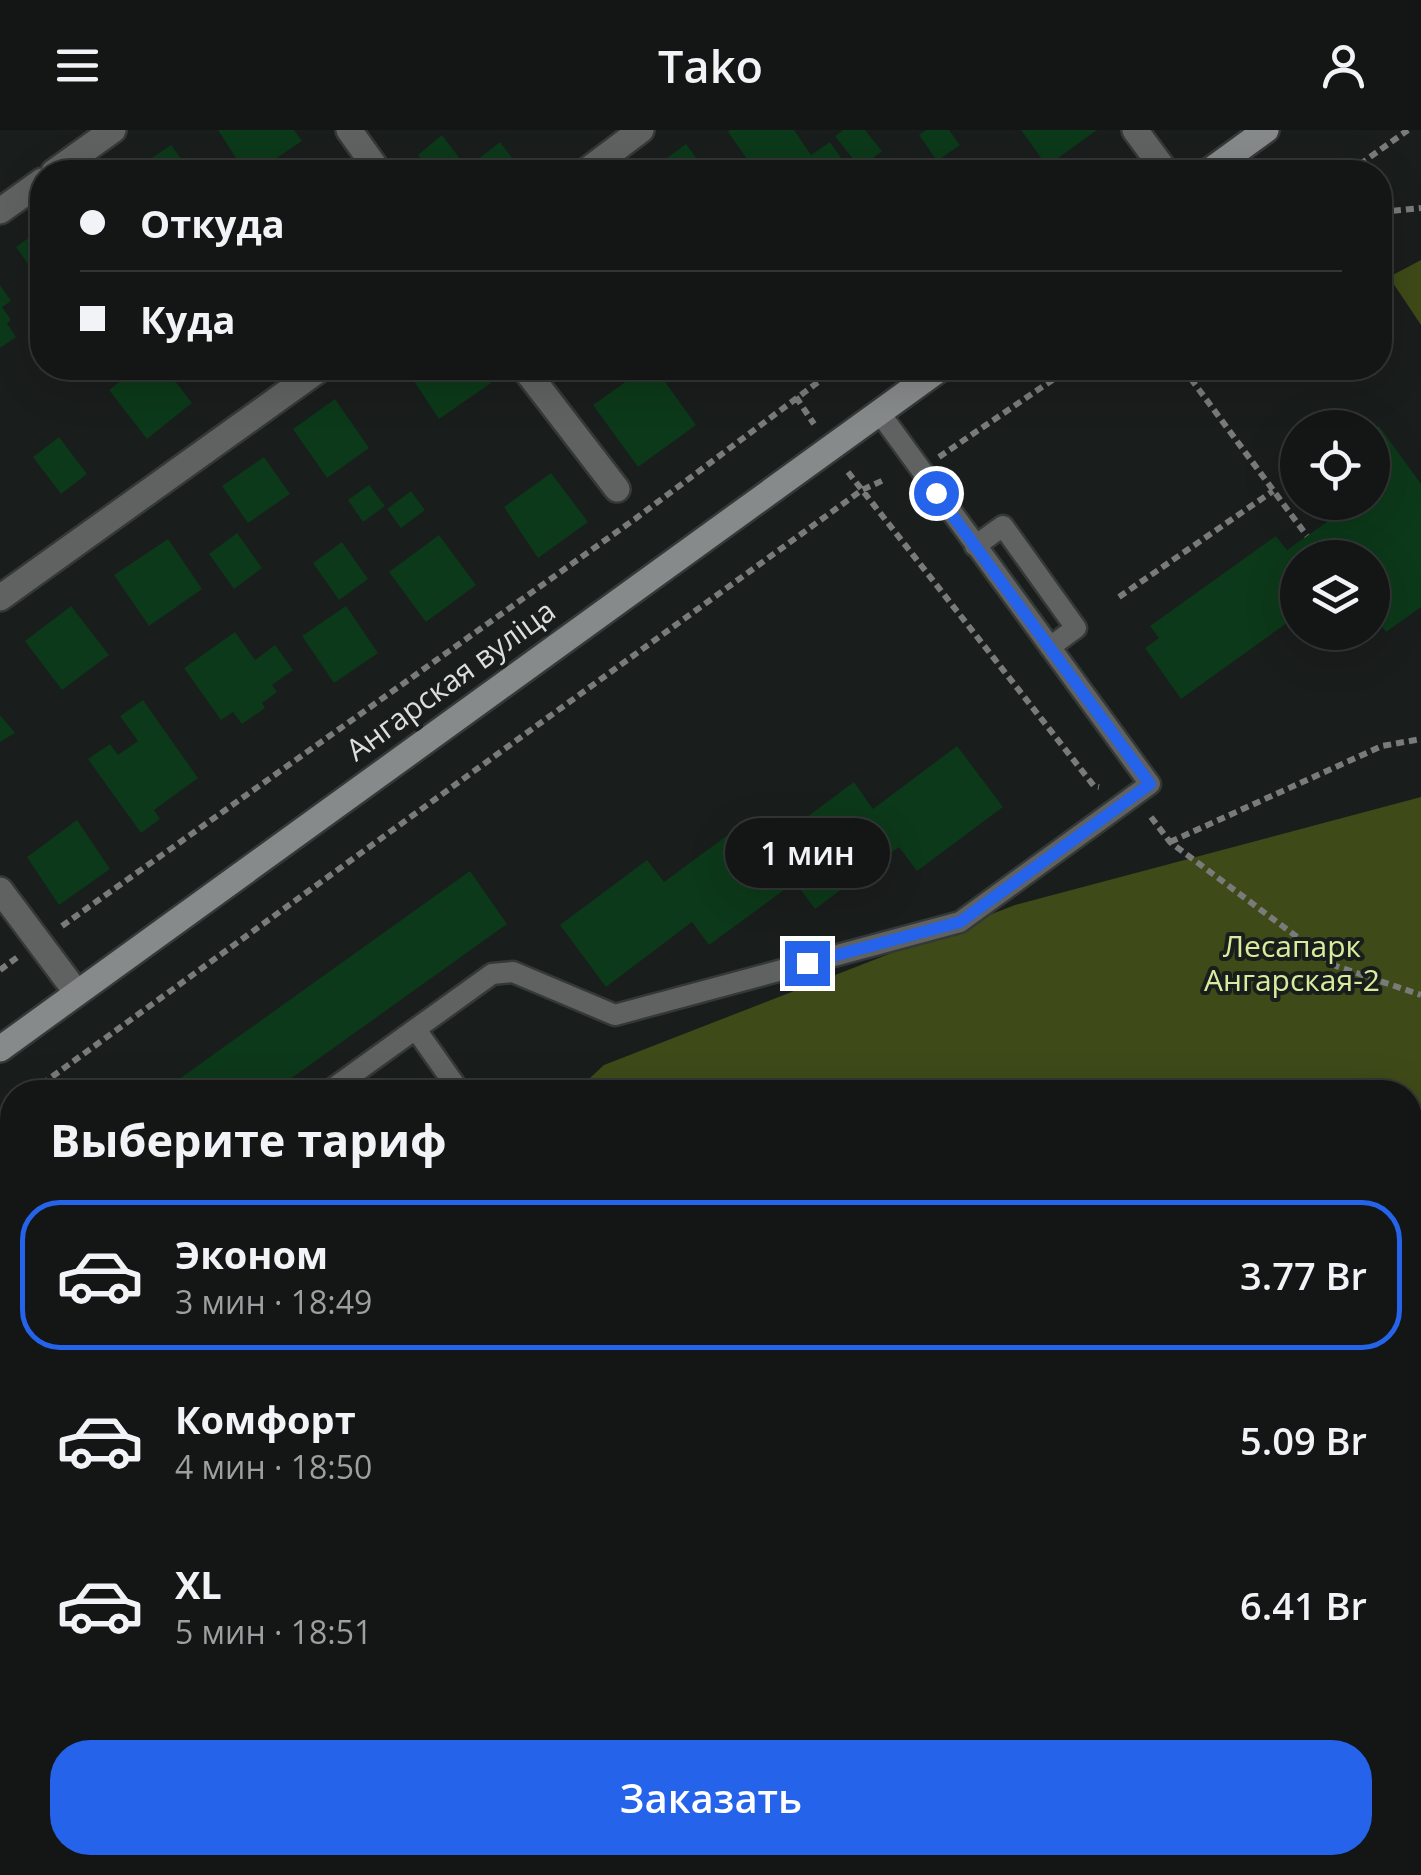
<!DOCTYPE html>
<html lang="ru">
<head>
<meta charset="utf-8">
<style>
  body { margin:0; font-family:"Open Sans",sans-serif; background:#202322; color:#f1f3f6; height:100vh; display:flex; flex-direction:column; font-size:38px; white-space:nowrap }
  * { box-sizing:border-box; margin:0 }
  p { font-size:32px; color:#9d9fa0 }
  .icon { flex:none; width:55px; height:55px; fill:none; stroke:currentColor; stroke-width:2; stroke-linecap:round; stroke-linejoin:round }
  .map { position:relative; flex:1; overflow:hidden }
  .drawer { position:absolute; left:0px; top:950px; width:1422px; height:795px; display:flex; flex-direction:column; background:#131614; border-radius:40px 40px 0 0; box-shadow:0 10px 40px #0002,0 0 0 2px #323534 }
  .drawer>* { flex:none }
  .hud { position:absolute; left:30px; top:30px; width:1362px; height:220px; border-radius:40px; box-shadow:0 10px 40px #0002,0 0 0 2px #323534; display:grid; align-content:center; height:220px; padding:0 50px; background:#131614 }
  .tools { position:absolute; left:1280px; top:280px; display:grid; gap:20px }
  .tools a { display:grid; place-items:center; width:110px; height:110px; border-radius:50%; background:#131614; box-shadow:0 10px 40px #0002,0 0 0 2px #323534; font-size:50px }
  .end { position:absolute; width:45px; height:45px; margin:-22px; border:12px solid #2563eb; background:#fff; box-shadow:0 0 0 5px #fff }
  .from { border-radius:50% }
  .bubble { position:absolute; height:70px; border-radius:35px; background:#131614; box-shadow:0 10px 40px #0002,0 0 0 2px #323534; font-size:32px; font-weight:600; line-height:70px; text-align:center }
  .hud b { display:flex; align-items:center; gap:35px; height:95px; font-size:38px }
  .hud b+b { border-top:2px solid #323534 }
  .hud i { width:25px; height:25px; background:#f1f3f6 }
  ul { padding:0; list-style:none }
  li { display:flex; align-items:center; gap:30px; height:150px; margin:0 20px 15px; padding:0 30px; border:5px solid transparent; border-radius:40px }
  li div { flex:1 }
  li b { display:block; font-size:38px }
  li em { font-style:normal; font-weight:600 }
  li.current { border-color:#2563eb }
  li>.icon { width:90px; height:90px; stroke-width:1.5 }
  h2 { padding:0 50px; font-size:45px; line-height:120px }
  .cta { display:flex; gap:20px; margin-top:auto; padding:20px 50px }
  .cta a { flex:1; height:115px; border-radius:40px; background:#2563eb; color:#fff; font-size:40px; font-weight:600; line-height:115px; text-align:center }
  header { display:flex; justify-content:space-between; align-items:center; height:130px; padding:0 50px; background:#131614; font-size:45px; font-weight:600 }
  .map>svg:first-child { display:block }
  .forest { fill:#3e4a18 }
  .building { fill:#0c3919 }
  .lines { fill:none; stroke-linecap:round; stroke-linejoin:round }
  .service-casing { stroke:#343836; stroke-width:25 }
  .minor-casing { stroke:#343836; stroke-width:30 }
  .secondary-casing { stroke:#343836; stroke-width:30 }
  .path { stroke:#787b7a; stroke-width:6; stroke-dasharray:8 5; stroke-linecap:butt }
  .service { stroke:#606262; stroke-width:20 }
  .minor { stroke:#606262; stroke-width:25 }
  .secondary { stroke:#878a8b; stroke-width:25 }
  .route { stroke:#2563eb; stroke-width:12 }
  .labels { text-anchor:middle; stroke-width:8; stroke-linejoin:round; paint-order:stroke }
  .street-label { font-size:30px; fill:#dbdedd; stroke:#191d1b }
  .park-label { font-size:30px; fill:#d7ed9d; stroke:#191d1b }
</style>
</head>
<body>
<header><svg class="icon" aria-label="menu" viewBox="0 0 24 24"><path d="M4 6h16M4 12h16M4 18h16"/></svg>Tako<svg class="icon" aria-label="person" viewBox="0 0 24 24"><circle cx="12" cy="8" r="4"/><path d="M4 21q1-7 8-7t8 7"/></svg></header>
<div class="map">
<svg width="1421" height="1745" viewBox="0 0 1421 1745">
  <rect width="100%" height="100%" fill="#191d1b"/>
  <path class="forest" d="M1421,130V195L1389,147Z
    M1421,667V1745H695L686,1733L1410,1732V962H575L604,935L1015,775Z"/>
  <path class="building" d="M218,0H294L302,11L256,42H245Z
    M730,0H794L811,25L830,12L851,42H756L728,2Z
    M843,0H865L882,21L860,38L835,6Z
    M926,0H949L960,15L937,31L919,5Z
    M1021,0H1097L1047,36Z
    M442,5L467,38L500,12L519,37L512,42H430L418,25Z
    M686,14L700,33L687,42H648Z
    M171,15L191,42H131Z
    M42,98V154L16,117Z
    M0,155L11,171L2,177L11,190L7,193L16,207L0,218Z
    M138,238H165L192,273L147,309L109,260Z
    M414,238H478L491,253L439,289L408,242Z
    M645,238H655L696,295L638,337L593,275Z
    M335,269L369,318L327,348L293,299Z
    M1379,296L1421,354V477L1386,502L1372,483V428H1298V485L1181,569L1145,518L1159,508L1150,496L1276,406L1287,420L1334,387L1324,372H1372V300Z
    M59,307L87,344L61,364L33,327Z
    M264,327L290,364L248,393L222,356Z
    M551,343L588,392L538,428L504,377Z
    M369,355L385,376L363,392L348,370Z
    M411,361L425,380L401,398L387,379Z
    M237,403L262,438L234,459L209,424Z
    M439,405L476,455L426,492L389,442Z
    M168,409L202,459L149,496L114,445Z
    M342,412L368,449L339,470L313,433Z
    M71,476L109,525L62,560L25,511Z
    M346,476L378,523L334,553L302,506Z
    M235,502L255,530L275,515L293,540L272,555L277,562L262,573L265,578L242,594L233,582L221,590L184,538Z
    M143,570L198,648L154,680L160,689L141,703L88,629L110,614L118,625L138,611L120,586Z
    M0,585L15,603L0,612Z
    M957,616L1003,677L917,741L899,717L815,779L795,752L709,815L692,792L606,857L560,795L647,730L664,752L748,690L768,716L854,652L873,679Z
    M77,690L110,739L59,775L27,727Z
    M470,741L507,794L272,962H161Z
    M12,1069V1149L0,1158V1078Z
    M12,1321V1373L4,1379L0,1374V1330Z
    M0,1555L12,1573V1676L0,1659Z
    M53,1732H83L66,1745H62Z
    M203,1732H318L300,1745H185Z
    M522,1732H544L553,1745H504Z"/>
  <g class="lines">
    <g class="service-casing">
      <path id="service" d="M975,416L1003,396L1076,498L1050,517
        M417,901L460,962
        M328,962L492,844L513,842L615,885L960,792L1150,654L879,282
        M0,1197L12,1188
        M0,1448L12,1467
        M0,1738L6,1745"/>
    </g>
    <g class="minor-casing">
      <path id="minor" d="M349,0L379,42
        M1135,0L1166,42
        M54,42L113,0
        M585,42L641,0
        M0,81L42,51
        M524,238L617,359
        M0,468L321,238
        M0,760L77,863"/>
    </g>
    <g class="secondary-casing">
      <path id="secondary" d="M1208,42L1266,0
        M0,919L941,238"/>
    </g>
    <path class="path" d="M1107,42L1122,32
      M1349,42L1408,0
      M1380,82L1421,78
      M1183,238L1307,406
      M796,267L814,294
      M939,327L1070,238
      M848,342L1094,656L1099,657
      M1119,467L1273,361
      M1151,687L1170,712L1336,836L1421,865
      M1170,712L1382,616L1421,609
      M62,796L635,389L837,238
      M0,840L19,826
      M31,962L862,360L886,349
      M1410,979L1421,975
      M0,985L12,976
      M1410,1373L1421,1355
      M1183,1732L1187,1745
      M1361,1732L1396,1745
      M335,1745L352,1732
      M1266,1745L1272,1732"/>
    <use href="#service" class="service"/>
    <use href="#minor" class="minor"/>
    <use href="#secondary" class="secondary"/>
  </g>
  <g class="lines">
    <path class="route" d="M807,833L960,792L1150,654L936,363"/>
  </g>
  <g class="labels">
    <g class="street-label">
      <text transform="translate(451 551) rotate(-36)" y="10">Ангарская вуліца</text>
    </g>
    <g class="park-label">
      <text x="1292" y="827">Лесапарк<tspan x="1292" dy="34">Ангарская-2</tspan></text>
    </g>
  </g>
</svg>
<div class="tools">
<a><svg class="icon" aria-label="locate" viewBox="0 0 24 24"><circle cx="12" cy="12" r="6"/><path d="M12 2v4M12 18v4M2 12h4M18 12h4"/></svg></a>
<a><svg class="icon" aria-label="layers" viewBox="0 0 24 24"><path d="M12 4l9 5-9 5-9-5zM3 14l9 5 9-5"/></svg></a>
</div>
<i class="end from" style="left:936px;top:363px"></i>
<i class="end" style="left:807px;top:833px"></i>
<div class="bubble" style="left:725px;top:688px;width:165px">1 мин</div>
<div class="hud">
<b><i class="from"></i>Откуда</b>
<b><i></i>Куда</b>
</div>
<section class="drawer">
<h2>Выберите тариф</h2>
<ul>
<li class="current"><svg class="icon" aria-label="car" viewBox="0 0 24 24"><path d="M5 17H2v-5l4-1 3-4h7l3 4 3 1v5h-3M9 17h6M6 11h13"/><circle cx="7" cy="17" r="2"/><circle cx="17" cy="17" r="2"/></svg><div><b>Эконом</b><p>3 мин · 18:49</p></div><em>3.77 Br</em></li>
<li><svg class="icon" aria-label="car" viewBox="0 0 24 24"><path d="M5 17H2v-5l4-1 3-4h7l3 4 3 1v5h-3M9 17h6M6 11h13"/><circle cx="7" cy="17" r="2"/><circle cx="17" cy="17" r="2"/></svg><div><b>Комфорт</b><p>4 мин · 18:50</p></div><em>5.09 Br</em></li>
<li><svg class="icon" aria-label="car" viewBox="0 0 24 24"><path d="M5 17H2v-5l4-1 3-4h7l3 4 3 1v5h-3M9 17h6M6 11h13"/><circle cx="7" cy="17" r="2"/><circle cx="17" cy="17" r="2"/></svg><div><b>XL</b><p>5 мин · 18:51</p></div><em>6.41 Br</em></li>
</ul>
<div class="cta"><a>Заказать</a></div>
</section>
</div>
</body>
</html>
